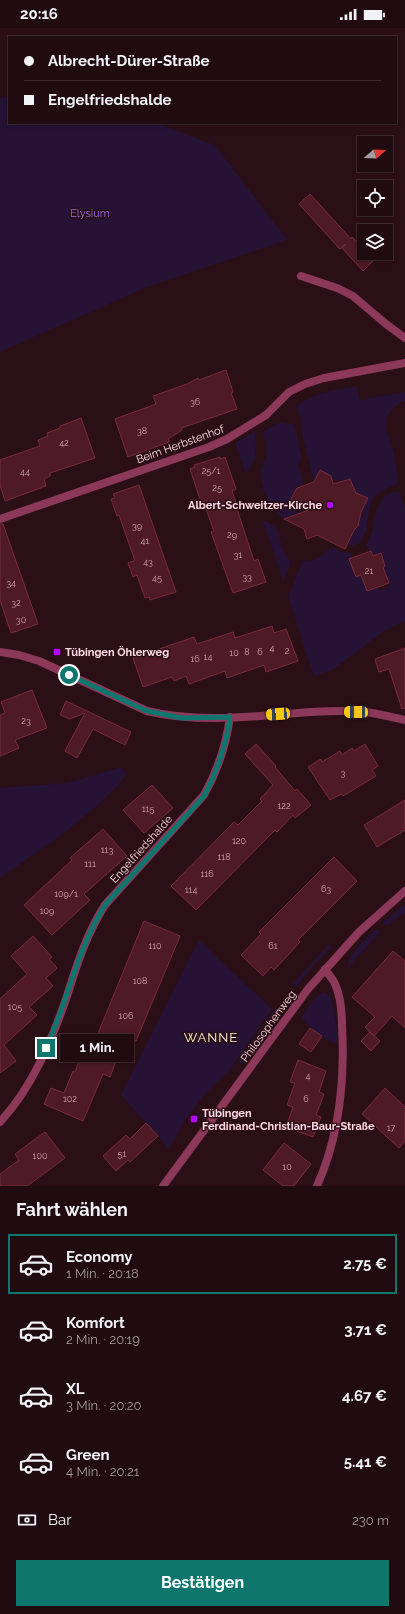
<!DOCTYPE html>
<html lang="de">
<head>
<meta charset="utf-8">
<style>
  body { margin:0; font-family:Raleway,sans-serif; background:#2d191e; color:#f1f3f6; height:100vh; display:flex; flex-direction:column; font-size:15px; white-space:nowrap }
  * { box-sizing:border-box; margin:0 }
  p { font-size:13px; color:#a29b9f }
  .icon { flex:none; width:22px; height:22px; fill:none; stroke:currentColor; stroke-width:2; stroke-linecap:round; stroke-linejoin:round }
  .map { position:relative; height:1158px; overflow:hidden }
  .details { display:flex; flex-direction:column; background:#200b10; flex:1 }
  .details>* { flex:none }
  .hud { position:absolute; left:8px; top:8px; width:389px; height:88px; border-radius:0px; box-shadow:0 2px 6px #0003,0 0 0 1px #3d2b30; display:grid; align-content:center; height:88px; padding:0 16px; background:#200b10 }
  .needle { width:26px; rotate:71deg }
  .fabs { position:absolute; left:357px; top:108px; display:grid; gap:8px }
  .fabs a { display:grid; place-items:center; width:36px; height:36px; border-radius:0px; background:#200b10; box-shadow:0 2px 6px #0003,0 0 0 1px #3d2b30; font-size:20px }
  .end { position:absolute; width:18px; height:18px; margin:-9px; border:5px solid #0f766e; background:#fff; box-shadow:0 0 0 2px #fff }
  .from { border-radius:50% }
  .bubble { position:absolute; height:28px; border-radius:0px; background:#200b10; box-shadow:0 2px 6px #0003,0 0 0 1px #3d2b30; font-size:13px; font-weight:700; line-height:28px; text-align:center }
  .car { position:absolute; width:12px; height:24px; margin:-12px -6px; border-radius:5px; box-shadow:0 0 3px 1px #0007; background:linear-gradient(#f5c518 24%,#345 0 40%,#f5c518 0 76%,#345 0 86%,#f5c518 0) }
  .hud b { display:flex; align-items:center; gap:14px; height:38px; font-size:15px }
  .hud b+b { border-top:1px solid #3d2b30 }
  .hud i { width:10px; height:10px; background:#f1f3f6 }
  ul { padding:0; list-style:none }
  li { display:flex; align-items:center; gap:12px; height:60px; margin:0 8px 6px; padding:0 8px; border:2px solid transparent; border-radius:0px }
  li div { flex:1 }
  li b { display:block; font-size:15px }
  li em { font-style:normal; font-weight:700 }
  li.selected { border-color:#0f766e }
  li>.icon { width:36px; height:36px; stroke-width:1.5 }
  h2 { padding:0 16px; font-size:18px; line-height:48px }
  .pay { display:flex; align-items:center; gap:10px; height:44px; padding:0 16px; font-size:15px }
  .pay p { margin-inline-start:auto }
  .button { display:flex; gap:8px; margin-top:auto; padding:8px 16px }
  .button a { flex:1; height:46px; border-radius:0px; background:#0f766e; color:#fff; font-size:16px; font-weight:700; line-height:46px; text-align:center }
  .status { display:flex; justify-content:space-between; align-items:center; height:28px; padding:0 20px; background:#200b10; direction:ltr }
  .status svg { height:11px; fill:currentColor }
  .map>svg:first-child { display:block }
  .green { fill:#251235 }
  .building { fill:#4d1a25; stroke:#7a2b3c }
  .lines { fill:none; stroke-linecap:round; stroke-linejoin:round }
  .pedestrian { stroke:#8c3858; stroke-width:8 }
  .minor { stroke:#8c3858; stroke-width:8 }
  .route { stroke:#0f766e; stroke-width:5 }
  .poi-dot { fill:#b005ff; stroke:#2b0f16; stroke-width:1.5 }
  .labels { text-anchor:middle; stroke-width:3; stroke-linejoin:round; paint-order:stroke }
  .number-label { font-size:9px; fill:#d2a9b5 }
  .park-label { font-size:11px; fill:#976de9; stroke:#2b0f16 }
  .street-label { font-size:11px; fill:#ffd9e5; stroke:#2b0f16 }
  .poi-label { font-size:11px; font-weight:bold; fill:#ffd9e5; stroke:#2b0f16; text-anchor:start }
  .quarter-label { font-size:13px; letter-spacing:1px; fill:#fffddb; stroke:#2b0f16 }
</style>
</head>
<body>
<div class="status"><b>20:16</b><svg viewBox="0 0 49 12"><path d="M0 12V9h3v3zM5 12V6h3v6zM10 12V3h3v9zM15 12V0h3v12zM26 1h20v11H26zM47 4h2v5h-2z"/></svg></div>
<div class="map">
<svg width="405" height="1158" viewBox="0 0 405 1158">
  <rect width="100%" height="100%" fill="#2b0f16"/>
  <path class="green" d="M9,68V95H155L215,117L287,212L147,259L0,324V70Z
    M357,358L360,372L405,364V373C384,381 383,396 390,414C391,417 393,420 394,423C396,433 396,444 398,455L374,468L369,482L367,501L360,515L352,518L346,515L351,505L352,506L358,498L363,484H361L350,451C332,456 335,450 320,442L314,454L302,406L301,392L297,379C308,365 340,362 357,358Z
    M280,394L295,397L302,431L298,436L304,457L301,458L298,457L291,471L294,473L298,486L284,491C270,481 260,460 261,442C262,437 265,433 266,428C268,421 265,412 263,406L264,403Z
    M255,403C256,421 258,431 246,446L235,415Z
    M394,464H400L405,482V593L384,603L334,641L314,649L288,568L303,533C315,535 323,527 331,519L341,524L351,525L355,537L352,538L355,548L363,546L367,563L378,559L380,562L390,559L383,539L385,538L381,525L373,528L366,517C378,498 370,472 394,464Z
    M263,493H266L277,501L284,524L291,535L283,553Z
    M122,739L126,746C122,754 115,761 108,767C76,799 37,824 0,850V760L67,755Z
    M405,876V884L387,898L383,894Z
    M376,901L380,904L347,941C350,923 364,913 376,901Z
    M199,912L272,981L229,1043L210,1061L187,1089L169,1121L121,1067Z
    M329,916L332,919L312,939L296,959L293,956Z
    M325,964L332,971L337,1001V1016C322,1011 310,1000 301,989C307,981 315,967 325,964Z
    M278,977L281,980L245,1032L241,1036L238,1033Z"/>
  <path class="building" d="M310,166L351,211L352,209L364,222V225H367L374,232L363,243L342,220L346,216L340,221L299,176Z
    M226,342L233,364L231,365L237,381L181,400L182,402L168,411L169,414L128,429L115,391L156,376L153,368L187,356L198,350L199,352Z
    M81,390L95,430L50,445V448L44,451L46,458L5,473L0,457V432L40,418L38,412L48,408L47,405L60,400V398Z
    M220,429V431L225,429L236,461L232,463L238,481H237L254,533L258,531L266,554L233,565L211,504L214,503L203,473L201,474L190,441L195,439L194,437Z
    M320,442L331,448L333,456L350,451L356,465L368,470L361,484L358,498L354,502L345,521L317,507L307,511L304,501L284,491L309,482L291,471L297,460L314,454Z
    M139,457L176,564L150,572L149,569L145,570L137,547L133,549L128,535L134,533V530L119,487L117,488L111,471L115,470L113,466Z
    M0,496H3L38,596L11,605L0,572Z
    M371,523L373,528L381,525L385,538L383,539L389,555L367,563L361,547L356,549L349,531Z
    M272,598L274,605L286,601L298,633L266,644L264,637L227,650L225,643L189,656L186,648L174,653L172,649L143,659L133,630L194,609L197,616L233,604L235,610Z
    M405,620V680L402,681L389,641L379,644L375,631Z
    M32,662L47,700L15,712L19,720L0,728V687L5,685L1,674Z
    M66,673L131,704L125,717L93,701L77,730L65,723L85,685L70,691L60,687Z
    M256,716L276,738L275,739L295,763L297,761L311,777L295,790L293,787L277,804L275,802L196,882L171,858L234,794L238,797L262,773L260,771L273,757L245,726Z
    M365,716L378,738L372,742L376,748L343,768L341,766L330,772L308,739L321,731L322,734L340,723L342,727L352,720L354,723Z
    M152,757L173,780L144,805L123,782Z
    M405,772V802L377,819L364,797Z
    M103,801L127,828L84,866L90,872L52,907L24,877L72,832L70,830Z
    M334,829L357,853L298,912L300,914L274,942L271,939L263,948L241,927L261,906L259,904Z
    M144,893L180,908L136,1013L125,1009L110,1049L103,1046L83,1093L44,1076L51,1060L64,1065L73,1043L75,1044L87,1010L95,1013Z
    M33,908L52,929L49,931L57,940L46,950L53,958L29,979L37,987L4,1017L16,1033L0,1045V971L27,946L11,928Z
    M393,923L405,933V1000L392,988L374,1008L365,999L375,989L352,969Z
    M310,1000L322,1008L311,1024L299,1016Z
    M370,1004L380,1013L371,1023L361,1013Z
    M298,1032L326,1043L319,1064L324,1066L316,1087L321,1089L313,1109L286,1099L293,1079L287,1077L295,1055L290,1054Z
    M385,1060L405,1079V1113L399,1120L362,1086Z
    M146,1095L158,1108L130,1134L128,1132L116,1143L103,1128L126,1107L130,1111Z
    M45,1104L65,1130L27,1158H0V1146L19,1132L15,1126Z
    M284,1115L311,1136L294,1158H283L263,1142Z"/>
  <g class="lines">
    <path class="pedestrian" d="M0,491L209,419L227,411L266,387"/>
    <path class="minor" d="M301,248L337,260L353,268L386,296L405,310
      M266,387L289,364L305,356L324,350L405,335
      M0,624L19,627L39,633L147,683C200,696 257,688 311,684C329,683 348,682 366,684C379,686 392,689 405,692
      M0,1094C32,1060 52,1012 67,968C77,936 87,905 105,877L204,767C218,742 226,718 230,689
      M163,1158L308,961L359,904L405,863
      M317,1158C339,1109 345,1052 342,998C342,984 341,969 335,956C333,951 328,946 325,941"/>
  </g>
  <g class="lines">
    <path class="route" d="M46,1020C68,973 77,921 105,877L204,768C218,742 226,718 230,689L182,690L147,683L69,647"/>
  </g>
  <g class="poi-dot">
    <circle cx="330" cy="477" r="4"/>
    <rect x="53" y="620" width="8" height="8" rx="2"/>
    <rect x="190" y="1087" width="8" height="8" rx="2"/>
  </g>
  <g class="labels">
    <g class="number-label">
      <text x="195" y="377">36</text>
      <text x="142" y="406">38</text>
      <text x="64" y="418">42</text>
      <text x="211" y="446">25/1</text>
      <text x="25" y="447">44</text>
      <text x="217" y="463">25</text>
      <text x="137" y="501">39</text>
      <text x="232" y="510">29</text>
      <text x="145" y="516">41</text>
      <text x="238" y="530">31</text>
      <text x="148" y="537">43</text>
      <text x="369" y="546">21</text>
      <text x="247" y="552">33</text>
      <text x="157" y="553">45</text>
      <text x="11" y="558">34</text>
      <text x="16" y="578">32</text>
      <text x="21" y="595">30</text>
      <text x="272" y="623">4</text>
      <text x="287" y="626">2</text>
      <text x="247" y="627">8</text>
      <text x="260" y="627">6</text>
      <text x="234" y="628">10</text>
      <text x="208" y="632">14</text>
      <text x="195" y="634">16</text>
      <text x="26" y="696">23</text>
      <text x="343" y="748">3</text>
      <text x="284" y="781">122</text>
      <text x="148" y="784">115</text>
      <text x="239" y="816">120</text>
      <text x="107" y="825">113</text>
      <text x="224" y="832">118</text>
      <text x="90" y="839">111</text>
      <text x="207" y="849">116</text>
      <text x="326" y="864">63</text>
      <text x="191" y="865">114</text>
      <text x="66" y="869">109/1</text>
      <text x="47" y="886">109</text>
      <text x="155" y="921">110</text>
      <text x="273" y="921">61</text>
      <text x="140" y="956">108</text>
      <text x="15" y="982">105</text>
      <text x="126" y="991">106</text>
      <text x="308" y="1051">4</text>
      <text x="70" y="1074">102</text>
      <text x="306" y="1074">6</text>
      <text x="391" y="1103">17</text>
      <text x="122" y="1129">51</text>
      <text x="40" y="1131">100</text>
      <text x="287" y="1142">10</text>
    </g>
    <g class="park-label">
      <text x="90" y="189">Elysium</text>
    </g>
    <g class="street-label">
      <text transform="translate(180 416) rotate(-20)" y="4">Beim Herbstenhof</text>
      <text transform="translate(141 821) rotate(-48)" y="4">Engelfriedshalde</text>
      <text transform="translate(268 998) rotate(-54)" y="4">Philosophenweg</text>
    </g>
    <g class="poi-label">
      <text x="322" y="481" text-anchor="end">Albert-Schweitzer-Kirche</text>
      <text x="65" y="628">Tübingen Öhlerweg</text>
      <text x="202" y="1089">Tübingen<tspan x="202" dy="13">Ferdinand-Christian-Baur-Straße</tspan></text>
    </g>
    <g class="quarter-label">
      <text x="211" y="1014">WANNE</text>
    </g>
  </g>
</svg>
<div class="fabs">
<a><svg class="needle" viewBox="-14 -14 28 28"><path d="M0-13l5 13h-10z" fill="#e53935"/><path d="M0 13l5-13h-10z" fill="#a29b9f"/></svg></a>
<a><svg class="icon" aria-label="locate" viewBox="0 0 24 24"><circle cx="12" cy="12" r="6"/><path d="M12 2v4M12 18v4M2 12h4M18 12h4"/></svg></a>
<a><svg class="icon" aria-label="layers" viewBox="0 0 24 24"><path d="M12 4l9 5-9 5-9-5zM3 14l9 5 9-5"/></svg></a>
</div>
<i class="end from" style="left:69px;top:647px"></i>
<i class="end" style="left:46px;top:1020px"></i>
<div class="bubble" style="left:60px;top:1006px;width:74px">1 Min.</div>
<i class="car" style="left:356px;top:684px;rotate:271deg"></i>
<i class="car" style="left:278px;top:686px;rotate:266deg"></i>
<div class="hud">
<b><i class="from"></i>Albrecht-Dürer-Straße</b>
<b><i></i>Engelfriedshalde</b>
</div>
</div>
<section class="details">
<h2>Fahrt wählen</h2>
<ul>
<li class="selected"><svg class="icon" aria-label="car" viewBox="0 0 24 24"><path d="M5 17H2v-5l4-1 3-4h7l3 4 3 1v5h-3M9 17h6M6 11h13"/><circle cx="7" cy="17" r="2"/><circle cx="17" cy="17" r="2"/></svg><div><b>Economy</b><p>1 Min. · 20:18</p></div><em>2.75 €</em></li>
<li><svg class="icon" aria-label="car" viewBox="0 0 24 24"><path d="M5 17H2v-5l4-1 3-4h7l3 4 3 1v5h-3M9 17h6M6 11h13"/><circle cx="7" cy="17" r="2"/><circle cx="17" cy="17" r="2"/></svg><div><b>Komfort</b><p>2 Min. · 20:19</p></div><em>3.71 €</em></li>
<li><svg class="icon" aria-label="car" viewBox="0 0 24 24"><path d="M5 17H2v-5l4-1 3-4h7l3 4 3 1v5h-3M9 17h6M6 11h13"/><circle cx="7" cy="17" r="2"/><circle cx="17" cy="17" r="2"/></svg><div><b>XL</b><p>3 Min. · 20:20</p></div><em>4.67 €</em></li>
<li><svg class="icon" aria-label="car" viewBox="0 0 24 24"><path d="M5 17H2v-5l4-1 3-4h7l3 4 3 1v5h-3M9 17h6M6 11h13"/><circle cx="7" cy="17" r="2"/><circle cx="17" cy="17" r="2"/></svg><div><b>Green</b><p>4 Min. · 20:21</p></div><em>5.41 €</em></li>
</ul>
<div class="pay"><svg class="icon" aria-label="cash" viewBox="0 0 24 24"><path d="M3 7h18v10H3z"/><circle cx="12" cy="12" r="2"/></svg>Bar<p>230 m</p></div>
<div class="button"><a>Bestätigen</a></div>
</section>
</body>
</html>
